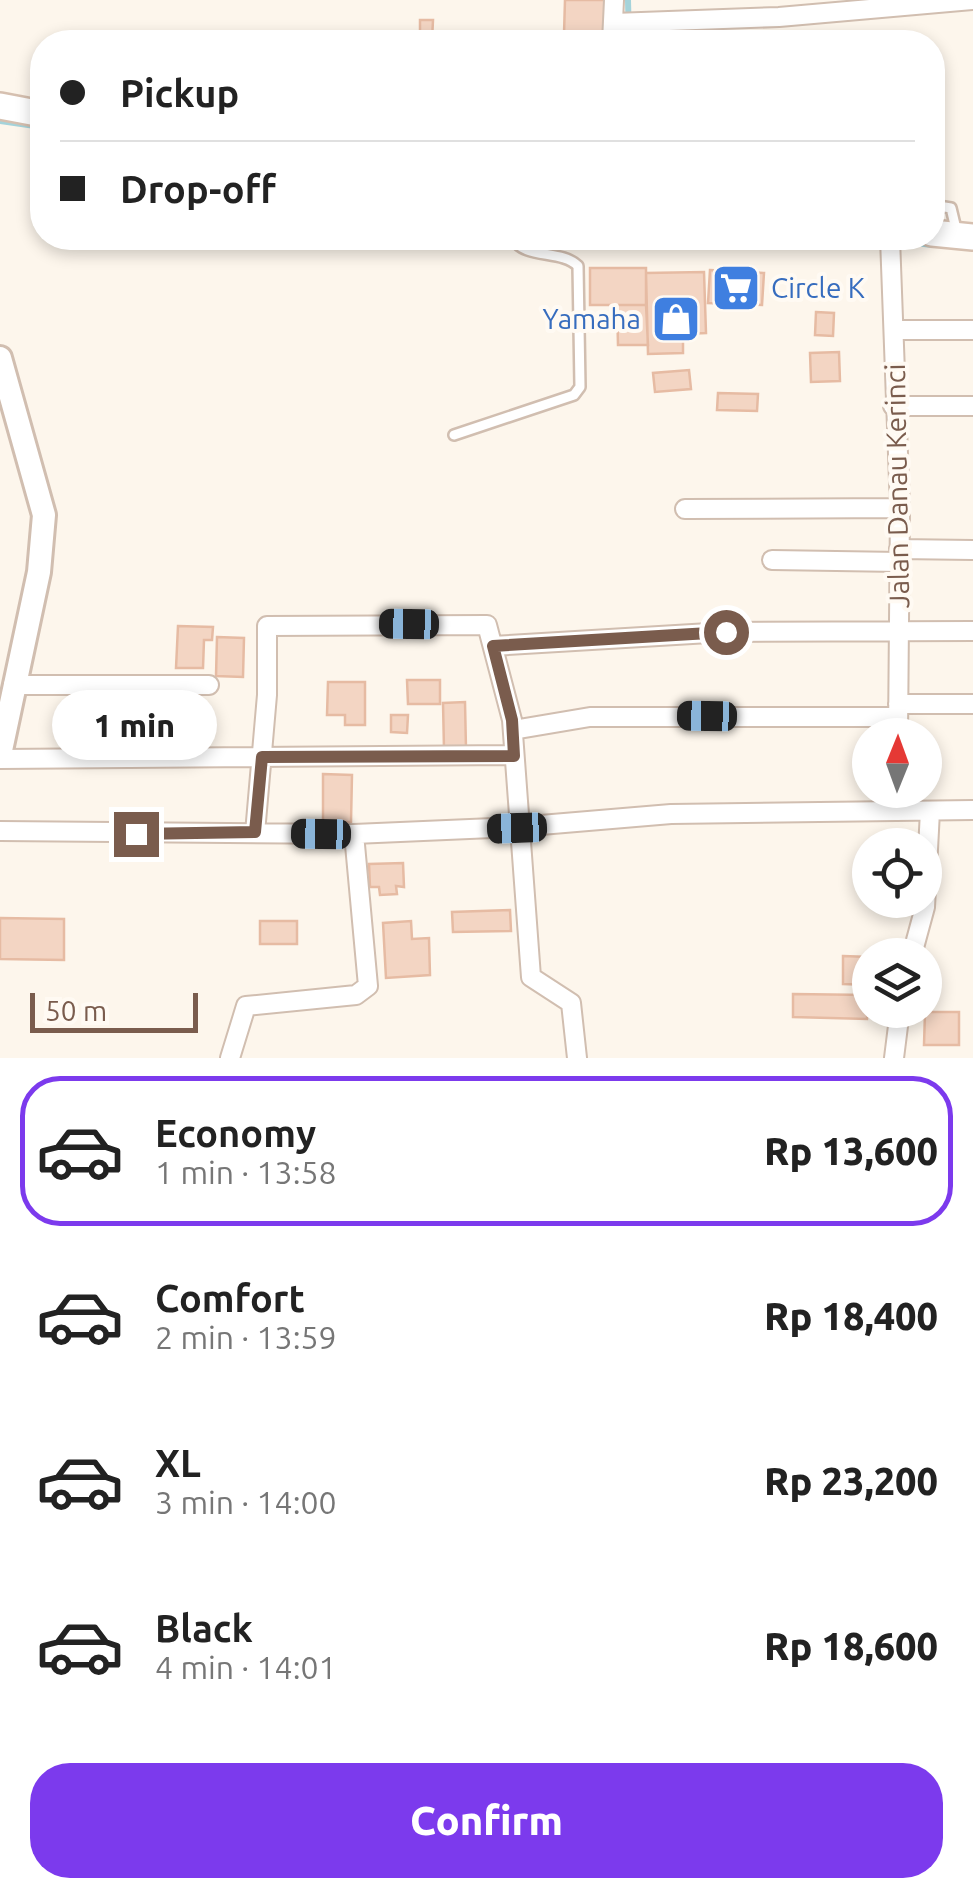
<!DOCTYPE html>
<html lang="en">
<head>
<meta charset="utf-8">
<style>
  body { margin:0; font-family:Ubuntu,sans-serif; background:#f2f2f2; color:#222; height:100vh; display:flex; flex-direction:column; font-size:38px; white-space:nowrap }
  * { box-sizing:border-box; margin:0 }
  p { font-size:32px; color:#767676 }
  .icon { flex:none; width:55px; height:55px; fill:none; stroke:currentColor; stroke-width:2; stroke-linecap:round; stroke-linejoin:round }
  .map { position:relative; height:1058px; overflow:hidden }
  .sheet { display:flex; flex-direction:column; background:#fff; flex:1 }
  .sheet>* { flex:none }
  .banner { position:absolute; left:30px; top:30px; width:915px; height:220px; border-radius:40px; box-shadow:0 5px 15px #0003; display:grid; align-content:center; height:220px; padding:0 30px; background:#fff }
  .needle { width:65px; rotate:1deg }
  .controls { position:absolute; left:852px; top:718px; display:grid; gap:20px }
  .controls a { display:grid; place-items:center; width:90px; height:90px; border-radius:50%; background:#fff; box-shadow:0 5px 15px #0003; font-size:50px }
  .scale { position:absolute; left:30px; bottom:25px; width:168px; box-sizing:border-box; padding-left:10px; border:5px solid #7a5c4d; border-top:0; font-size:28px; line-height:35px; white-space:nowrap; color:#7a5c4d; -webkit-text-stroke:8px #fffaf3; paint-order:stroke }
  .end { position:absolute; width:45px; height:45px; margin:-22px; border:12px solid #7a5c4d; background:#fff; box-shadow:0 0 0 5px #fff }
  .from { border-radius:50% }
  .bubble { position:absolute; height:70px; border-radius:35px; background:#fff; box-shadow:0 5px 15px #0003; font-size:32px; font-weight:800; line-height:70px; text-align:center }
  .car { position:absolute; width:30px; height:60px; margin:-30px -15px; border-radius:12px; box-shadow:0 0 8px 2px #0007; background:linear-gradient(#222 24%,#8ab4d8 0 40%,#222 0 76%,#8ab4d8 0 86%,#222 0) }
  .banner b { display:flex; align-items:center; gap:35px; height:95px; font-size:38px }
  .banner b+b { border-top:2px solid #e0e0e0 }
  .banner i { width:25px; height:25px; background:#222 }
  ul { padding:18px 0 0; list-style:none }
  li { display:flex; align-items:center; gap:30px; height:150px; margin:0 20px 15px; padding:0 10px; border:5px solid transparent; border-radius:40px }
  li div { flex:1 }
  li b { display:block; font-size:38px }
  li em { font-style:normal; font-weight:800 }
  li.current { border-color:#7c3aed }
  li>.icon { width:90px; height:90px; stroke-width:1.5 }
  .action { display:flex; gap:20px; margin-top:auto; padding:20px 30px }
  .action a { flex:1; height:115px; border-radius:40px; background:#7c3aed; color:#fff; font-size:40px; font-weight:800; line-height:115px; text-align:center }
  .map>svg:first-child { display:block }
  .lines { fill:none; stroke-linecap:round; stroke-linejoin:round }
  .stream { stroke:#a5d3da; stroke-width:6 }
  .building { fill:#f3d5c3; stroke:#e6bba3; stroke-width:2.5 }
  .service-casing { stroke:#d1beb0; stroke-width:14 }
  .minor-casing { stroke:#d1beb0; stroke-width:22 }
  .tertiary-casing { stroke:#d1beb0; stroke-width:28 }
  .secondary-casing { stroke:#d6c0b0; stroke-width:30 }
  .service { stroke:#fff; stroke-width:9 }
  .minor { stroke:#fff; stroke-width:18 }
  .tertiary { stroke:#fff; stroke-width:22 }
  .secondary { stroke:#fff; stroke-width:25 }
  .route { stroke:#7a5c4d; stroke-width:12 }
  .labels { text-anchor:middle; stroke-width:8; stroke-linejoin:round; paint-order:stroke }
  .shop-label { font-size:28px; fill:#366cbe; stroke:#fffaf3; text-anchor:start }
  .street-label { font-size:28px; fill:#7a5c4d; stroke:#fffaf3 }
</style>
</head>
<body>
<div class="map">
<svg width="973" height="1058" viewBox="0 0 973 1058">
  <rect width="100%" height="100%" fill="#fdf6ec"/>
  <g class="lines">
    <path class="stream" d="M628,0L629,42
      M0,121L42,127
      M835,238L866,240
      M908,242L932,245"/>
  </g>
  <path class="building" d="M565,0H605V34H564Z
    M420,20H433L432,41H420Z
    M590,268H646V305H590Z
    M710,270L764,273L762,305L708,303Z
    M704,272L706,333L683,334V353L648,354L646,273Z
    M617,305H646L648,345H618Z
    M816,312L834,313L833,336L815,335Z
    M839,352L840,381L811,382L810,353Z
    M689,370L691,389L655,392L653,373Z
    M718,393L758,394L757,411L717,410Z
    M178,626L213,627L212,640H204L203,668H176Z
    M217,637L244,638L243,677L216,676Z
    M407,680H440V704H408Z
    M328,682H365V725H345V715H327Z
    M465,702L466,749H444L443,703Z
    M391,715H408L407,733L391,732Z
    M323,774L352,775L351,822H323Z
    M403,863L404,887L396,886L397,894L380,895L379,887H370L369,864Z
    M510,910L511,931L453,932L452,912Z
    M0,918L64,919V960L0,959Z
    M260,921H297V944H260Z
    M411,921L412,939L429,938L430,975L386,978L383,923Z
    M843,956L870,957V985L843,984Z
    M793,994L868,995L867,1019L793,1017Z
    M925,1012H959V1045H924Z"/>
  <g class="lines">
    <g class="service-casing">
      <path id="service" d="M932,205L951,208L957,233
        M454,435L574,395L580,387L578,266C561,249 524,260 513,238"/>
    </g>
    <g class="minor-casing">
      <path id="minor" d="M614,23L779,17L972,0
        M612,42L614,0
        M890,238L900,508L898,735
        M894,330H973
        M893,406H973
        M685,509L900,508
        M899,549L973,550
        M772,560L900,562
        M493,646L726,632L973,631
        M13,685H209
        M898,704H973
        M513,730L590,717H898
        M0,759L514,755
        M0,831L354,834L517,827L671,814L973,810
        M255,833L267,695V626L487,625L512,720L531,977L571,1003L577,1058
        M912,955L925,907L930,811
        M230,1058L246,1006L356,995L368,986L354,834
        M894,1058L900,1010"/>
    </g>
    <g class="tertiary-casing">
      <path id="tertiary" d="M0,358L44,515L39,572L0,755"/>
    </g>
    <g class="secondary-casing">
      <path id="secondary" d="M0,106L42,114
        M932,233L973,237"/>
    </g>
    <use href="#service" class="service"/>
    <use href="#minor" class="minor"/>
    <use href="#tertiary" class="tertiary"/>
    <use href="#secondary" class="secondary"/>
  </g>
  <g class="lines">
    <path class="route" d="M136,834L255,832L262,757L514,756L512,720L493,646L726,632"/>
  </g>
  <defs>
    <g id="supermarket-square" transform="scale(2.5)"><rect x="-9" y="-9" width="18" height="18" rx="4" fill="#3f7fe0" stroke="#fffaf3"/><path d="M-6-5.5h2.5l.6 2H6L4.5 2H-2.5L-4.4-4H-6ZM-1.5 3.2a1.3 1.3 0 1 0 .1 0ZM3 3.2a1.3 1.3 0 1 0 .1 0Z" fill="#fff"/></g>
    <g id="shop-square" transform="scale(2.5)"><rect x="-9" y="-9" width="18" height="18" rx="4" fill="#3f7fe0" stroke="#fffaf3"/><path d="M-5-2.5h2.3a2.7 3.5 0 0 1 5.4 0H5L5.5 6h-11ZM-1.5-2.5h3a1.5 2.3 0 0 0-3 0Z" fill="#fff"/></g>
  </defs>
  <g fill-rule="evenodd">
    <use href="#supermarket-square" x="736" y="288"/>
    <use href="#shop-square" x="676" y="319"/>
  </g>
  <g class="labels">
    <g class="shop-label">
      <text x="771" y="298">Circle K</text>
      <text x="641" y="329" text-anchor="end">Yamaha</text>
    </g>
    <g class="street-label">
      <text transform="translate(897 486) rotate(-91)" y="10">Jalan Danau Kerinci</text>
    </g>
  </g>
</svg>
<div class="controls">
<a><svg class="needle" viewBox="-14 -14 28 28"><path d="M0-13l5 13h-10z" fill="#e53935"/><path d="M0 13l5-13h-10z" fill="#767676"/></svg></a>
<a><svg class="icon" aria-label="locate" viewBox="0 0 24 24"><circle cx="12" cy="12" r="6"/><path d="M12 2v4M12 18v4M2 12h4M18 12h4"/></svg></a>
<a><svg class="icon" aria-label="layers" viewBox="0 0 24 24"><path d="M12 4l9 5-9 5-9-5zM3 14l9 5 9-5"/></svg></a>
</div>
<div class="scale">50 m</div>
<i class="end from" style="left:726px;top:632px"></i>
<i class="end" style="left:136px;top:834px"></i>
<div class="bubble" style="left:52px;top:690px;width:165px">1 min</div>
<i class="car" style="left:409px;top:624px;rotate:271deg"></i>
<i class="car" style="left:707px;top:716px;rotate:271deg"></i>
<i class="car" style="left:517px;top:828px;rotate:268deg"></i>
<i class="car" style="left:321px;top:834px;rotate:271deg"></i>
<div class="banner">
<b><i class="from"></i>Pickup</b>
<b><i></i>Drop-off</b>
</div>
</div>
<section class="sheet">
<ul>
<li class="current"><svg class="icon" aria-label="car" viewBox="0 0 24 24"><path d="M5 17H2v-5l4-1 3-4h7l3 4 3 1v5h-3M9 17h6M6 11h13"/><circle cx="7" cy="17" r="2"/><circle cx="17" cy="17" r="2"/></svg><div><b>Economy</b><p>1 min · 13:58</p></div><em>Rp 13,600</em></li>
<li><svg class="icon" aria-label="car" viewBox="0 0 24 24"><path d="M5 17H2v-5l4-1 3-4h7l3 4 3 1v5h-3M9 17h6M6 11h13"/><circle cx="7" cy="17" r="2"/><circle cx="17" cy="17" r="2"/></svg><div><b>Comfort</b><p>2 min · 13:59</p></div><em>Rp 18,400</em></li>
<li><svg class="icon" aria-label="car" viewBox="0 0 24 24"><path d="M5 17H2v-5l4-1 3-4h7l3 4 3 1v5h-3M9 17h6M6 11h13"/><circle cx="7" cy="17" r="2"/><circle cx="17" cy="17" r="2"/></svg><div><b>XL</b><p>3 min · 14:00</p></div><em>Rp 23,200</em></li>
<li><svg class="icon" aria-label="car" viewBox="0 0 24 24"><path d="M5 17H2v-5l4-1 3-4h7l3 4 3 1v5h-3M9 17h6M6 11h13"/><circle cx="7" cy="17" r="2"/><circle cx="17" cy="17" r="2"/></svg><div><b>Black</b><p>4 min · 14:01</p></div><em>Rp 18,600</em></li>
</ul>
<div class="action"><a>Confirm</a></div>
</section>
</body>
</html>
